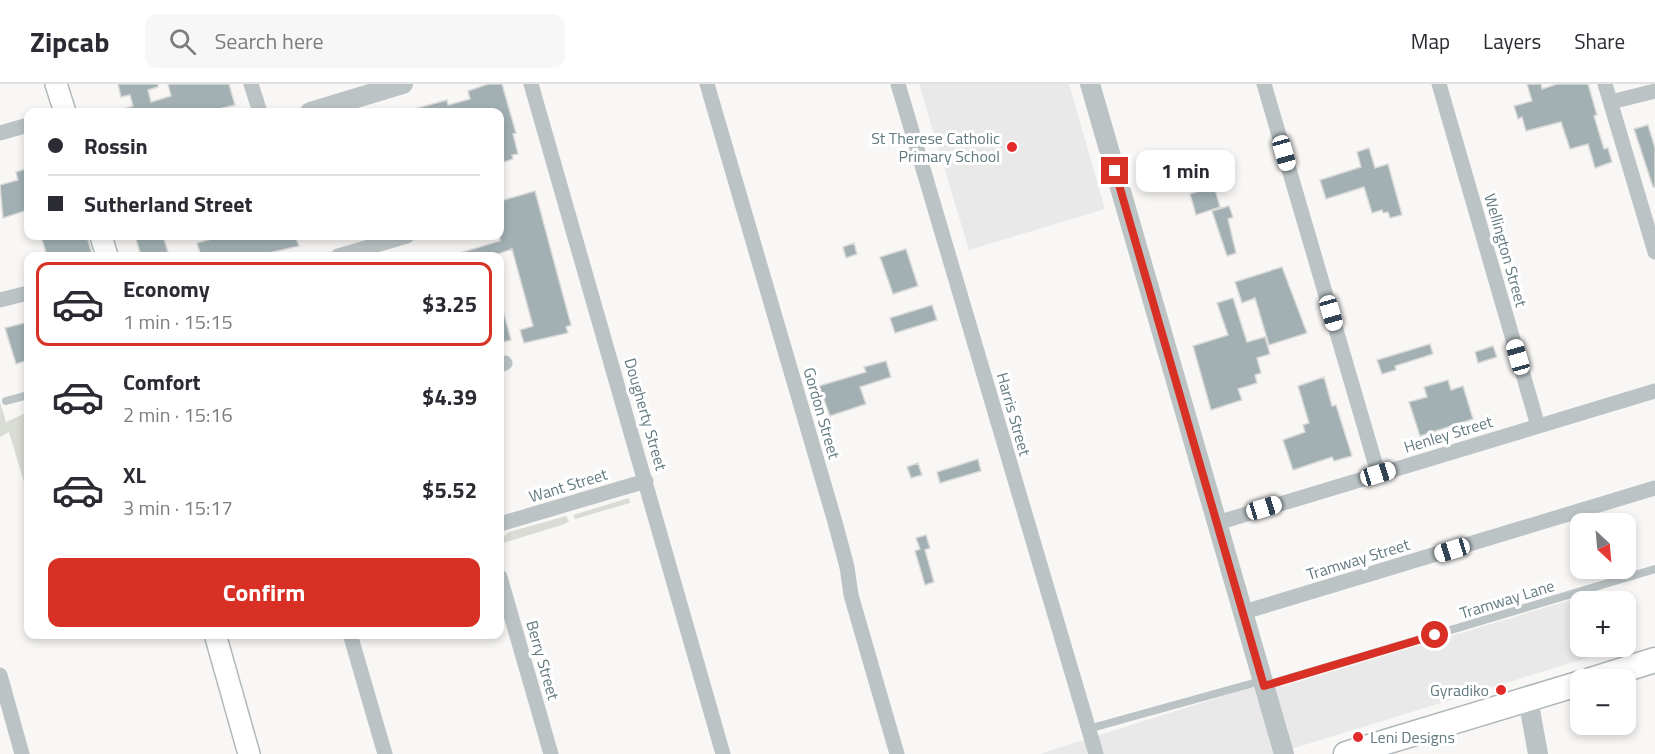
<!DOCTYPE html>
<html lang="en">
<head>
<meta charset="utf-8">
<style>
  body { margin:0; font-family:"Titillium Web",sans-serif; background:#f7f7f7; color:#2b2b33; height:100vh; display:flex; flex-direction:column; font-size:22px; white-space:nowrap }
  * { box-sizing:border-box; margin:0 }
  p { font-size:20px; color:#7c7c81 }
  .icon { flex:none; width:33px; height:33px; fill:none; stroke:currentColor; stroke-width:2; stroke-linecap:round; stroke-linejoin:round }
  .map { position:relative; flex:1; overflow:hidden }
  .drawer { position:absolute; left:24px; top:168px; width:480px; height:387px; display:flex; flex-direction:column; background:#fff; border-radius:12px; box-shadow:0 3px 9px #0003 }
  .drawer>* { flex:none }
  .guide { position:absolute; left:24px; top:24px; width:480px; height:132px; border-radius:12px; box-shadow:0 3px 9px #0003; display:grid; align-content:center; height:132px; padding:0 24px; background:#fff }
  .needle { width:39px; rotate:154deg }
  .buttons { position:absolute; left:1570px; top:429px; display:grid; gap:12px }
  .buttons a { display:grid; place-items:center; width:66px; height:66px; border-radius:12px; background:#fff; box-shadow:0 3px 9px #0003; font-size:30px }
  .end { position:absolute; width:27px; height:27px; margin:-14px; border:8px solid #d93025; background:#fff; box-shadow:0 0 0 3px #fff }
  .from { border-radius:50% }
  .bubble { position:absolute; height:42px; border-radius:12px; background:#fff; box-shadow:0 3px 9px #0003; font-size:20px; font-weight:700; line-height:42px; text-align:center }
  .car { position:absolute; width:18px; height:36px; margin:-18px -9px; border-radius:8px; box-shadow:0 0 4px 2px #0007; background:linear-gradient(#fff 24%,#345 0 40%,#fff 0 76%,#345 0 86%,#fff 0) }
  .guide b { display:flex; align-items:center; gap:21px; height:57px; font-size:22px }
  .guide b+b { border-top:2px solid #e1e1e2 }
  .guide i { width:15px; height:15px; background:#2b2b33 }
  ul { padding:10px 0 0; list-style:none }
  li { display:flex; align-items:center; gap:18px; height:84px; margin:0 12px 9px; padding:0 12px; border:3px solid transparent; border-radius:12px }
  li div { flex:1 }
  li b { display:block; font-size:22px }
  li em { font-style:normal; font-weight:700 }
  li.on { border-color:#d93025 }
  li>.icon { width:54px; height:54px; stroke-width:1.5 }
  .cta { display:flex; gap:12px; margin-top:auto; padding:12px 24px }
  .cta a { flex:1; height:69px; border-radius:12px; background:#d93025; color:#fff; font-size:24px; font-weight:700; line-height:69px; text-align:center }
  header { display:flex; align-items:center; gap:36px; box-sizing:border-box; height:84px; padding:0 30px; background:#fff; border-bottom:2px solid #e1e1e2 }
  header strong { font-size:28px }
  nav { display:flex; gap:33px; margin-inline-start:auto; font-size:21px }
  .search { width:420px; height:54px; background:#f7f7f7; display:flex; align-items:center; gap:15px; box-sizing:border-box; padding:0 21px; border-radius:12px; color:#7c7c81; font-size:22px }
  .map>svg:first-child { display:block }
  .built { fill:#e8e9e8 }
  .green { fill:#d9dcd4 }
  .building { fill:#a2b0b3; stroke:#d9d9d7; stroke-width:1.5 }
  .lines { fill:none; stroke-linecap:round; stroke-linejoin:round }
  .secondary-casing { stroke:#b0b9bc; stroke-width:24 }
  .primary-casing { stroke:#afb7ba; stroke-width:27 }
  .service { stroke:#bbc3c5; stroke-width:8 }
  .minor { stroke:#bbc3c5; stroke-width:15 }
  .tertiary { stroke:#bbc3c5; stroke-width:20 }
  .secondary { stroke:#fff; stroke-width:21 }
  .primary { stroke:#fff; stroke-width:24 }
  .route { stroke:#d93025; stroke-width:8 }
  .poi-dot { fill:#e32a29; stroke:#fff; stroke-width:2 }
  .labels { text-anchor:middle; stroke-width:6; stroke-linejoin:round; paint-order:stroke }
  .poi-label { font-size:16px; fill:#627a80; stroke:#fff; text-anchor:end }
  .street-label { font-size:16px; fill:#627a80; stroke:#fff }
</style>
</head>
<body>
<header>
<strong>Zipcab</strong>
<div class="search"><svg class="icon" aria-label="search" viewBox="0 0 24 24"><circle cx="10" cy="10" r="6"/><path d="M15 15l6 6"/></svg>Search here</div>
<nav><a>Map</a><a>Layers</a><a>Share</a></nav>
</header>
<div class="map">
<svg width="1655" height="670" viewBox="0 0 1655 670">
  <rect width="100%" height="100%" fill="#f8f7f5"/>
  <path class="built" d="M919,0H1069L1105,125L969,166Z
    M1591,510L1593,517L1581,518V562L1604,563L1606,568L1275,670H1039L1249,604L1284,602Z"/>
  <path class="green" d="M0,318L6,338L28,328V412L9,348L0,353Z
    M629,414L630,419L575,435L573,431Z
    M566,432L569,437L565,440L503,459L504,452L509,448Z"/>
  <path class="building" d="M118,0H158V3L148,6L151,18L171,12L168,0H229L235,21L207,28H124L123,25L133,22L130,11L121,13Z
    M488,0H502L516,49L513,50L518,70L512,71L513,75L500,79V28H415L414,25L447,16L448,21L470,15L468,7Z
    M1527,0H1541L1542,5L1557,0H1588L1597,31L1594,32L1604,65L1608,64L1612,78L1595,84L1588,60L1570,65L1561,38L1526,47L1522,33L1518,35L1514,22L1532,17Z
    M1648,41L1655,64V103H1653L1634,45Z
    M1369,64L1375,84L1388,80L1402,131L1390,134L1388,128L1383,129L1382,126L1372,129L1364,103L1326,115L1320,96L1361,83L1357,68Z
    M1169,68L1172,88L1161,91L1158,83L1141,88L1138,77Z
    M28,84V126L3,134L0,101L18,96L16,88Z
    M1214,102L1220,123L1196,131L1190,110Z
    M535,107L571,241L566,243L568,249L524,259L520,246L533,242L512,165L492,172H457L456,170L500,157V117Z
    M1229,122L1233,133L1228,135L1236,169L1227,172L1212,127Z
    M41,152H87L92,170L47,172Z
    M135,152H163L168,168L164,169L165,172H141Z
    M222,152H295L299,162L256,172H201L197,159Z
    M854,159L857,170L846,174L843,163Z
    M906,165L918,202L893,210L880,173Z
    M1282,183L1307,249L1269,261L1255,214L1242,219L1235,198Z
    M1233,214L1247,258L1265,253L1270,270L1257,274L1261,289L1255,291L1257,299L1238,305L1242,316L1211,326L1193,262L1228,251L1217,219Z
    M932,221L937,236L895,249L890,234Z
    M500,226H503L511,256L500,259Z
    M28,238V276L16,280L5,244Z
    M1430,260L1433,270L1395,282L1396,286L1382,290L1377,276Z
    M1493,262L1497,273L1478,279L1475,268Z
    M886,277L891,293L860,303L866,320L830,332L819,302L866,288L864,283Z
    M1324,293L1332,322L1336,321L1352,372L1334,377L1332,373L1293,386L1283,356L1305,348L1303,341L1309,339L1298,302Z
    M1448,296L1451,306L1463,302L1473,335L1420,352L1409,318L1427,313L1424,303Z
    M978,375L981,387L940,399L937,388Z
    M918,379L922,391L911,394L907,383Z
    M926,451L930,464L925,466L934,498L925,501L915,467L920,465L916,454Z"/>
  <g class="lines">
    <g class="secondary-casing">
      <path id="secondary" d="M56,0L65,28
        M101,152L107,172
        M215,550L249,670"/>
    </g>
    <g class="primary-casing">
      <path id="primary" d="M1591,596L1655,576
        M1346,670L1581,599"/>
    </g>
    <path class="service" d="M6,317L28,311
      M1266,601L1655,485
      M1088,645L1261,597"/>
    <path class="minor" d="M251,0L260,28
      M531,0L723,670
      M707,0L835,438L847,483L851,511L897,670
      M898,0L1096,670
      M1264,0L1378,389
      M1439,0L1538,342
      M1605,0L1655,168
      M1611,18L1655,7
      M0,49L28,41
      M338,172L407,152
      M0,216L28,209
      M500,281L505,279
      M1217,439L1655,307
      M500,440L646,397
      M500,493L551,670
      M1244,528L1655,404
      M350,550L385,670
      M0,591L22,670"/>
    <path class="tertiary" d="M1090,0L1284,670
      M310,28L403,0
      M1528,615L1538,670"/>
    <use href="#secondary" class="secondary"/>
    <use href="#primary" class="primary"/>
  </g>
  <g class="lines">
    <path class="route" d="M1115,87L1264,602L1435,551"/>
  </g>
  <g class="poi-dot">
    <circle cx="1012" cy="63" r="6"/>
    <circle cx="1501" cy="606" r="6"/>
    <circle cx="1358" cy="653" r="6"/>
  </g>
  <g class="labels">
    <g class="poi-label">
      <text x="1000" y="60">St Therese Catholic<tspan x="1000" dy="18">Primary School</tspan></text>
      <text x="1489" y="612">Gyradiko</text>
      <text x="1370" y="659" text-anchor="start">Leni Designs</text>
    </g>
    <g class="street-label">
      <text transform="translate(1506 166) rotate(74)" y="6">Wellington Street</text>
      <text transform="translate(822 329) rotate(74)" y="6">Gordon Street</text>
      <text transform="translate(646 330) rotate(74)" y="6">Dougherty Street</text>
      <text transform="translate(1014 330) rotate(74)" y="6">Harris Street</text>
      <text transform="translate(1448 350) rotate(-17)" y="6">Henley Street</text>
      <text transform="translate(568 401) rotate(-17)" y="6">Want Street</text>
      <text transform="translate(1358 475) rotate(-17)" y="6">Tramway Street</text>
      <text transform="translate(1507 515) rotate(-17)" y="6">Tramway Lane</text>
      <text transform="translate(543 576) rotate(74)" y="6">Berry Street</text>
    </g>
  </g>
</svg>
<div class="buttons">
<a><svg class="needle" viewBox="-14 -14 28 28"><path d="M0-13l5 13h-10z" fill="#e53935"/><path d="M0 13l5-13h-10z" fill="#7c7c81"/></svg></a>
<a>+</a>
<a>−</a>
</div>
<i class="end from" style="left:1435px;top:551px"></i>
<i class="end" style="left:1115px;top:87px"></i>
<div class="bubble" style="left:1136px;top:66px;width:99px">1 min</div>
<i class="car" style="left:1284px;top:69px;rotate:164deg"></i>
<i class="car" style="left:1331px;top:229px;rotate:164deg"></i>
<i class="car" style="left:1518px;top:273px;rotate:344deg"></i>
<i class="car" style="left:1378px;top:390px;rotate:73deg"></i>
<i class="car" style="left:1264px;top:424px;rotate:73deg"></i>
<i class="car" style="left:1452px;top:466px;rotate:253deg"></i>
<div class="guide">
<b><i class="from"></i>Rossin</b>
<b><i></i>Sutherland Street</b>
</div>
<section class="drawer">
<ul>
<li class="on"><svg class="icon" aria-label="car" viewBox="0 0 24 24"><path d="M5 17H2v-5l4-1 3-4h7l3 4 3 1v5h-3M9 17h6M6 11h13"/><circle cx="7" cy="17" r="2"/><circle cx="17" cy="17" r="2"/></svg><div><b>Economy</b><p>1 min · 15:15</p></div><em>$3.25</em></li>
<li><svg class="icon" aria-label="car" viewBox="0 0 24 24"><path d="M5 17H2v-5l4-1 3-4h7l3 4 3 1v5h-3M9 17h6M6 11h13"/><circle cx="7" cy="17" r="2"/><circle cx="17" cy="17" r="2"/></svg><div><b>Comfort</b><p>2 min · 15:16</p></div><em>$4.39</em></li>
<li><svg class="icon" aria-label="car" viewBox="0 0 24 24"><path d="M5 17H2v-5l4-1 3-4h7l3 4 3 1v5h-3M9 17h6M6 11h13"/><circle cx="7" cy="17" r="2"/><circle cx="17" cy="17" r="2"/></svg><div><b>XL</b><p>3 min · 15:17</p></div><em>$5.52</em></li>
</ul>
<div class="cta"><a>Confirm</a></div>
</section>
</div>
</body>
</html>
